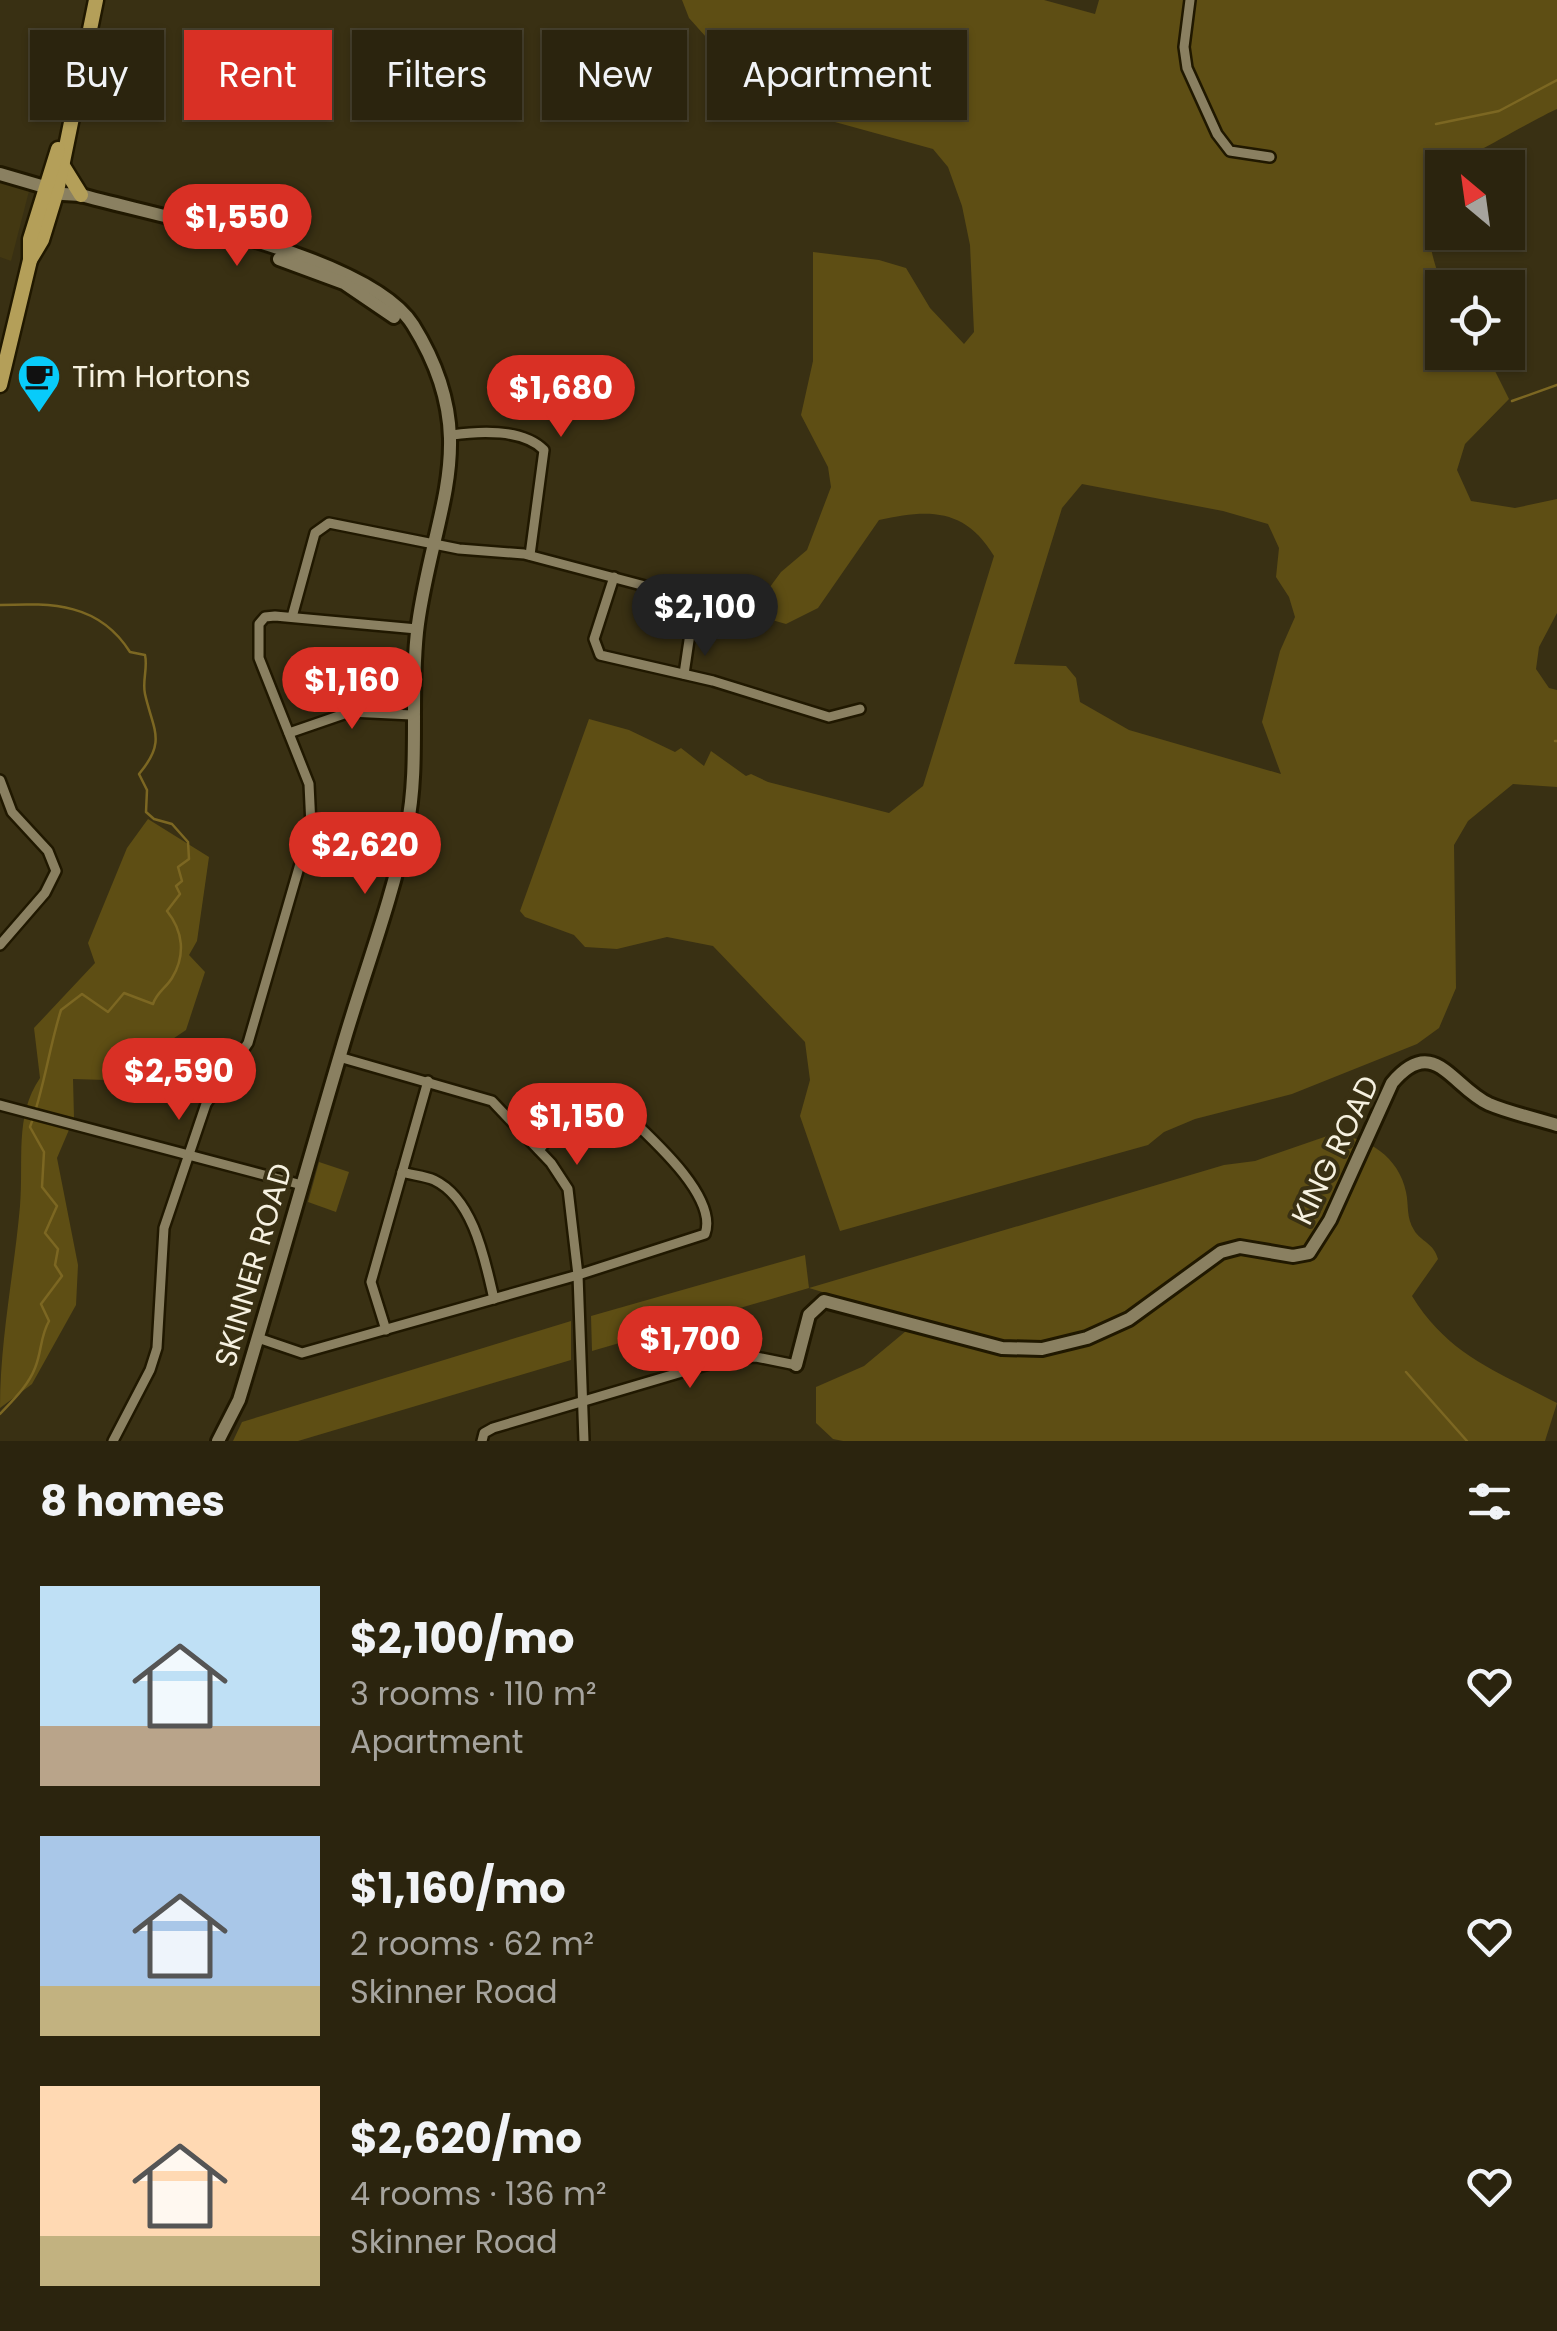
<!DOCTYPE html>
<meta charset="utf-8">
<style>
:root{--surface:#2b240e;--page:#332c17;--text:#f1f3f6;--muted:#a6a49e;--line:#47412e;--accent:#d93025}
body{margin:0;font-family:Poppins,sans-serif;background:var(--page);color:var(--text);height:100vh;display:flex;flex-direction:column;font-size:38px;white-space:nowrap}
*{box-sizing:border-box;margin:0}
p{font-size:32px;color:var(--muted)}
.icon{flex:none;width:55px;height:55px;fill:none;stroke:currentColor;stroke-width:2;stroke-linecap:round;stroke-linejoin:round}
.map{position:relative;height:1441px;overflow:hidden}
.panel{display:flex;flex-direction:column;background:var(--surface);flex:1}
.panel>*{flex:none}
.guide{position:absolute;left:30px;top:30px;width:1000px;height:90px;display:flex;gap:20px}
.needle{width:65px;rotate:331deg}
.tools{position:absolute;left:1425px;top:150px;display:grid;gap:20px}
.tools a{display:grid;place-items:center;width:100px;height:100px;border-radius:0px;background:var(--surface);box-shadow:0 2px 8px #0004,0 0 0 2px var(--line);font-size:50px}
.price{position:absolute;translate:-50% -85px;padding:0 22px;border-radius:35px;background:var(--accent);color:#fff;font-size:32px;line-height:65px;filter:drop-shadow(0 2px 5px #0008)}
.price::after{content:'';position:absolute;left:50%;top:60px;width:30px;height:22px;margin-left:-15px;background:inherit;clip-path:polygon(0 0,100% 0,50% 100%)}
.price.current{background:#222;color:#fff}
ul{padding:0;list-style:none}
li{display:flex;align-items:center;gap:30px;height:250px;padding:0 40px}
li span{display:grid;place-items:center;flex:none;width:280px;height:200px;border-radius:0px;color:#555}
li>.icon{margin-inline-start:auto}
span .icon{width:120px;height:120px;fill:#fffc;stroke-width:1}
li b{font-size:42px}
h2{display:flex;justify-content:space-between;align-items:center;height:120px;padding:0 40px;font-size:42px}
.chip{padding:0 35px;border-radius:0px;background:var(--surface);box-shadow:0 2px 8px #0004,0 0 0 2px var(--line);font-size:35px;line-height:90px}
.chip.current{background:var(--accent);color:#fff}
.map>svg:first-child{display:block}
</style>
<div class="map">
<svg width="1557" height="1441" viewBox="0 0 1557 1441">
<rect width="100%" height="100%" fill="#393013"/>
<path fill="#433812" d="M0,180L29,191L11,261L0,257Z"/>
<g fill="#5e4e14" fill-rule="evenodd">
<path d="M682,0H1044L1095,14L1099,0H1557V109C1536,118 1453,167 1442,168V175L1430,185C1425,222 1428,249 1442,284C1448,298 1442,333 1442,352L1486,353L1509,399L1465,444L1457,470L1471,501L1515,508L1557,499V613L1539,647L1536,669L1549,688L1557,690V787L1513,784L1468,821L1454,845L1456,988L1439,1028L1417,1044L1292,1094L1195,1119L1164,1132L1148,1145L840,1231L800,1116L810,1080L805,1042L713,946L667,937L617,949L585,947L574,935L525,917L520,911L589,719L629,730L675,752L681,748L704,766L711,751L746,776L751,774L768,782L889,813L923,786L994,556C965,508 929,509 879,520L818,608L786,624L765,618L761,599L781,572L807,550L831,487L828,467L801,415L813,361V252L879,260L906,268L930,308L964,344L974,332L970,245L962,206L948,167L933,149L824,119L764,95L723,56L689,18ZM1082,484L1223,511L1268,524L1279,548L1276,577L1289,597L1295,617L1280,651L1262,722L1281,774L1129,730L1080,702L1076,678L1066,666L1014,664L1062,508Z"/>
<path d="M148,819L209,857L197,941L189,955L205,972L186,1030L152,1053L140,1081L73,1079L74,1118L57,1158L78,1265L76,1305L32,1384L0,1408C0,1339 14,1274 20,1206C24,1161 14,1116 40,1078L34,1028L95,963L88,943L127,848Z"/>
<path d="M1333,1134C1368,1137 1399,1157 1406,1192C1409,1206 1406,1217 1414,1230C1421,1242 1434,1243 1438,1259L1412,1296C1449,1356 1497,1371 1557,1403L1545,1441H843L833,1439L816,1423V1387L864,1366L918,1321L809,1288L592,1351L591,1316L805,1255L809,1288L1224,1165L1255,1161Z"/>
<path d="M319,1162L349,1172L336,1212L308,1202Z"/>
<path d="M571,1321V1360L298,1441H233L242,1422Z"/>
</g>
<g fill="none" stroke-linecap="round" stroke-linejoin="round">
<g stroke="#7c6722" stroke-width="2.5">
<path d="M1436,124L1499,111L1557,80"/>
<path d="M1512,401L1557,385"/>
<path d="M0,605C53,603 99,603 130,652L145,655C148,668 142,681 145,694C153,730 167,741 139,774L147,790L146,812L154,819L172,824L188,842L189,859L178,867L182,881L176,886L180,894L167,911C183,931 186,955 172,978C166,988 157,992 153,1004L124,993L108,1012L82,994L61,1010C49,1048 44,1089 30,1127L44,1152L42,1187L57,1206L45,1233L58,1249L55,1265L62,1276L41,1304L49,1321C40,1337 42,1351 35,1368C28,1386 13,1400 0,1414"/>
<path d="M1555,741H1557"/>
<path d="M1406,1372L1467,1441"/>
</g>
<g stroke="#201800" stroke-width="14">
<g id="street">
<path d="M1190,0L1184,47L1187,68L1217,134L1230,151L1270,157"/>
<path d="M452,435C480,431 523,429 544,450L530,555"/>
<path d="M614,577L594,639L600,655L713,681L829,717L860,709"/>
<path d="M292,617L315,533L329,523L459,549L524,554L683,596L692,620L684,674"/>
<path d="M289,733L350,712L412,715"/>
<path d="M0,780L12,812L48,851L56,871L45,893L0,945"/>
<path d="M339,1057L492,1101L551,1163L568,1189L578,1275L584,1441"/>
<path d="M0,1105L302,1185"/>
<path d="M402,1172C412,1175 425,1176 434,1180C474,1199 485,1261 494,1299"/>
<path d="M386,1330L371,1282L428,1081"/>
<path d="M258,1338L302,1353L578,1275L705,1234C720,1193 637,1126 610,1099C581,1086 557,1130 539,1150"/>
<path d="M113,1441L150,1370L157,1348L164,1228L206,1104L248,1043L311,826L309,784L259,658V624L265,617L275,616L417,629"/>
<path d="M482,1441L484,1433L493,1428L726,1359L756,1357L796,1365"/>
</g>
</g>
<g stroke="#201800" stroke-width="18">
<g id="secondary">
<path d="M0,174L55,190"/>
<path d="M63,194L81,195C160,217 370,256 413,325C484,439 434,507 418,624C409,689 420,766 407,827C392,901 364,973 343,1045C308,1163 275,1282 239,1400L218,1441"/>
<path d="M279,259L344,283L394,317"/>
<path d="M796,1365L809,1315L824,1301L1002,1348L1042,1349L1087,1338L1129,1319L1221,1252L1240,1247L1293,1256L1309,1253L1330,1220L1392,1083C1434,1033 1452,1087 1489,1104C1510,1113 1535,1118 1557,1125"/>
</g>
</g>
<g stroke="#201800" stroke-width="19">
<g id="primary">
<path d="M63,166L81,195"/>
<path d="M30,260L42,240L57,191L96,0"/>
<path d="M0,385L30,260V239L58,149"/>
</g>
</g>
<use href="#street" stroke="#8a8061" stroke-width="9"/>
<use href="#secondary" stroke="#8a8061" stroke-width="12"/>
<use href="#primary" stroke="#b49f59" stroke-width="14"/>
</g>
<defs>
<g id="cafe-pin" transform="scale(2.25)"><path d="M0 17L-7.5 6A9.5 9.5 0 1 1 7.5 6Z" fill="#08cbfa" stroke="#393013"/><path d="M-5.5-4.5H6V0H3Q3 3.5 0 3.5H-2.5Q-5.5 3.5-5.5 0ZM3-3.2v2h1.7v-2ZM-6 4.5H4V6H-6Z" fill="#111"/></g>
</defs>
<g fill-rule="evenodd">
<use href="#cafe-pin" x="39" y="376"/>
</g>
<g text-anchor="middle" dominant-baseline="central" stroke-width="8" stroke-linejoin="round" paint-order="stroke">
<g font-size="30" fill="#f6f1e0" stroke="#393013" text-anchor="start">
<text x="72" y="376">Tim Hortons</text>
</g>
<g font-size="30" fill="#f6f1e0" stroke="#393013">
<text transform="translate(1335 1150) rotate(-64)">KING ROAD</text>
<text transform="translate(253 1265) rotate(-74)">SKINNER ROAD</text>
</g>
</g>
</svg>
<div class="tools">
<a><svg class="needle" viewBox="-14 -14 28 28"><path d="M0-13l5 13h-10z" fill="#e53935"/><path d="M0 13l5-13h-10z" fill="#a6a49e"/></svg></a>
<a><svg class="icon" aria-label="locate" viewBox="0 0 24 24"><circle cx="12" cy="12" r="6"/><path d="M12 2v4M12 18v4M2 12h4M18 12h4"/></svg></a>
</div>
<b class="price" style="left:237px;top:269px">$1,550</b>
<b class="price" style="left:561px;top:440px">$1,680</b>
<b class="price current" style="left:705px;top:659px">$2,100</b>
<b class="price" style="left:352px;top:732px">$1,160</b>
<b class="price" style="left:365px;top:897px">$2,620</b>
<b class="price" style="left:179px;top:1123px">$2,590</b>
<b class="price" style="left:577px;top:1168px">$1,150</b>
<b class="price" style="left:690px;top:1391px">$1,700</b>
<div class="guide">
<a class="chip">Buy</a>
<a class="chip current">Rent</a>
<a class="chip">Filters</a>
<a class="chip">New</a>
<a class="chip">Apartment</a>
</div>
</div>
<section class="panel">
<h2>8 homes<svg class="icon" aria-label="filters" viewBox="0 0 24 24"><path d="M4 7h16M4 17h16"/><circle cx="9" cy="7" r="2"/><circle cx="15" cy="17" r="2"/></svg></h2>
<ul>
<li><span style="background:linear-gradient(#bfe0f5 70%,#b9a48a 0)"><svg class="icon" aria-label="home" viewBox="0 0 24 24"><path d="M3 11l9-7 9 7M6 9v11h12V9"/></svg></span><div><b>$2,100/mo</b><p>3 rooms · 110 m²</p><p>Apartment</p></div><svg class="icon" aria-label="heart" viewBox="0 0 24 24"><path d="M12 20l-8-8c-3-5 5-10 8-4 3-6 11-1 8 4z"/></svg></li>
<li><span style="background:linear-gradient(#a9c7e8 75%,#c2b280 0)"><svg class="icon" aria-label="home" viewBox="0 0 24 24"><path d="M3 11l9-7 9 7M6 9v11h12V9"/></svg></span><div><b>$1,160/mo</b><p>2 rooms · 62 m²</p><p>Skinner Road</p></div><svg class="icon" aria-label="heart" viewBox="0 0 24 24"><path d="M12 20l-8-8c-3-5 5-10 8-4 3-6 11-1 8 4z"/></svg></li>
<li><span style="background:linear-gradient(#ffd9b3 75%,#c2b280 0)"><svg class="icon" aria-label="home" viewBox="0 0 24 24"><path d="M3 11l9-7 9 7M6 9v11h12V9"/></svg></span><div><b>$2,620/mo</b><p>4 rooms · 136 m²</p><p>Skinner Road</p></div><svg class="icon" aria-label="heart" viewBox="0 0 24 24"><path d="M12 20l-8-8c-3-5 5-10 8-4 3-6 11-1 8 4z"/></svg></li>
</ul>
</section>
